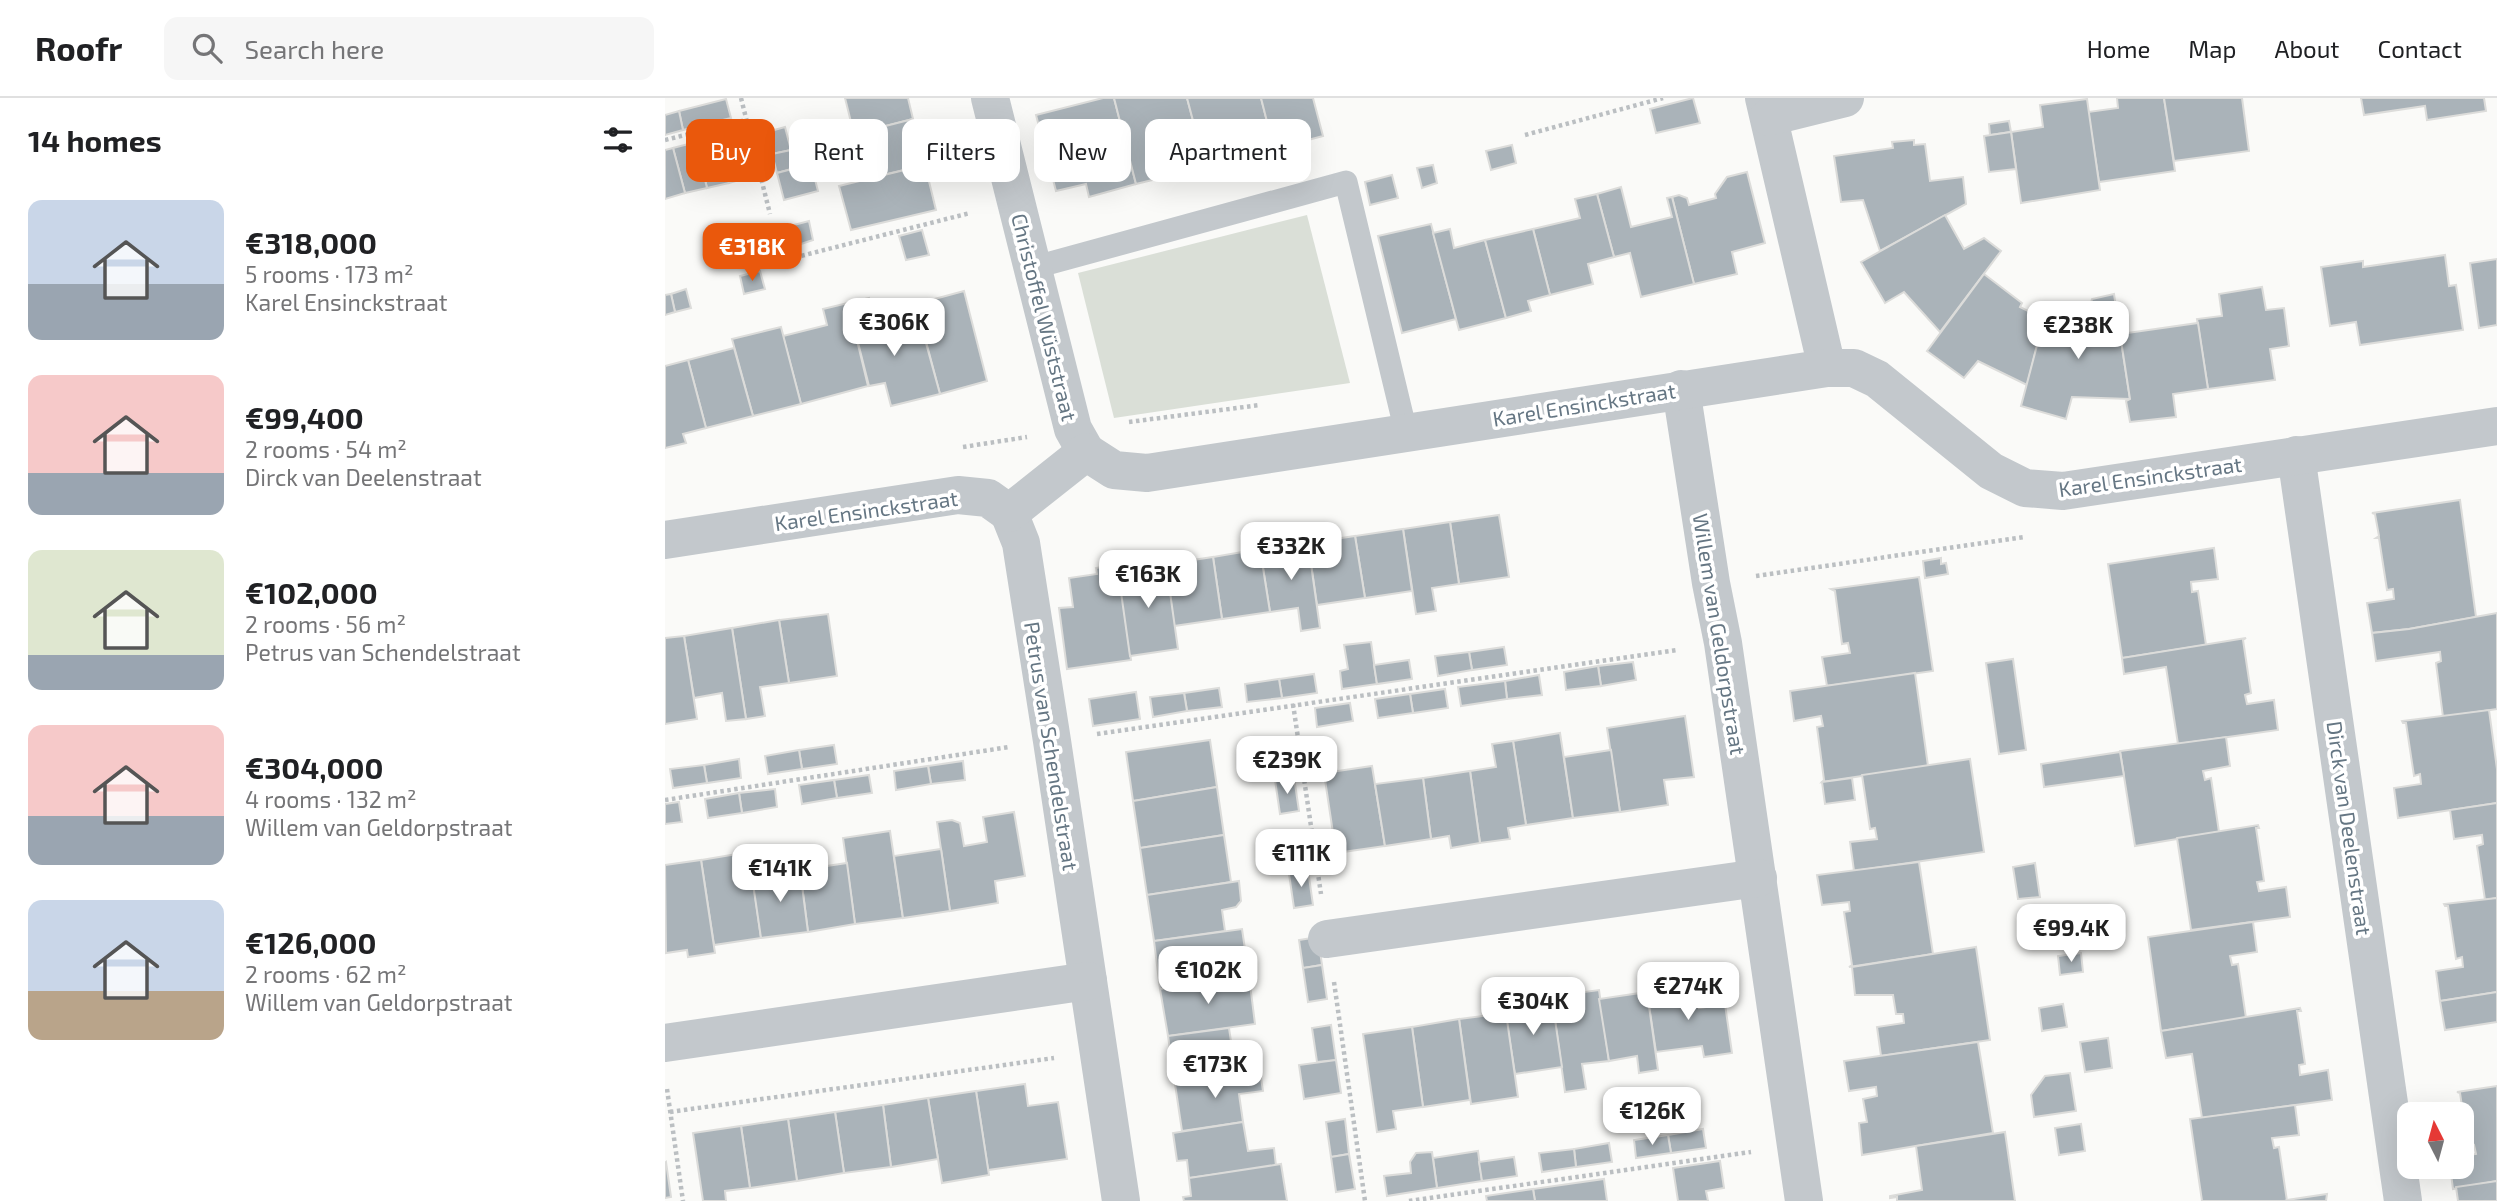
<!DOCTYPE html>
<meta charset="utf-8">
<style>
:root{--surface:#fff;--page:#f6f6f6;--text:#202124;--muted:#757577;--line:#e0e0e0;--accent:#ea580c}
body{margin:0;font-family:"Exo 2",sans-serif;background:var(--page);color:var(--text);height:100vh;display:flex;flex-direction:column;font-size:26px;white-space:nowrap}
*{box-sizing:border-box;margin:0}
p{font-size:23px;color:var(--muted)}
.icon{flex:none;width:38px;height:38px;fill:none;stroke:currentColor;stroke-width:2;stroke-linecap:round;stroke-linejoin:round}
.map{position:relative;flex:1;overflow:hidden}
.drawer{display:flex;flex-direction:column;background:var(--surface);width:665px}
.drawer>*{flex:none}
.top-card{position:absolute;left:21px;top:21px;width:665px;height:63px;display:flex;gap:14px}
.needle{width:46px;rotate:354deg}
.tools{position:absolute;left:1732px;top:1004px;display:grid;gap:14px}
.tools a{display:grid;place-items:center;width:77px;height:77px;border-radius:14px;background:var(--surface);box-shadow:0 7px 28px #0002;font-size:35px}
.price{position:absolute;translate:-50% -60px;padding:0 16px;border-radius:14px;background:#fff;color:#222;font-size:23px;line-height:46px;filter:drop-shadow(0 2px 4px #0008)}
.price::after{content:'';position:absolute;left:50%;top:42px;width:21px;height:16px;margin-left:-10px;background:inherit;clip-path:polygon(0 0,100% 0,50% 100%)}
.price.active{background:var(--accent);color:#fff}
ul{padding:0;list-style:none}
li{display:flex;align-items:center;gap:21px;height:175px;padding:0 28px}
li span{display:grid;place-items:center;flex:none;width:196px;height:140px;border-radius:14px;color:#555}
li>.icon{margin-inline-start:auto}
span .icon{width:84px;height:84px;fill:#fffc;stroke-width:1}
li b{font-size:30px}
h2{display:flex;justify-content:space-between;align-items:center;height:84px;padding:0 28px;font-size:30px}
.tag{padding:0 24px;border-radius:14px;background:var(--surface);box-shadow:0 7px 28px #0002;font-size:24px;line-height:63px}
.tag.active{background:var(--accent);color:#fff}
header{display:flex;align-items:center;gap:42px;box-sizing:border-box;height:98px;padding:0 35px;background:var(--surface);border-bottom:2px solid var(--line)}
header strong{font-size:33px}
nav{display:flex;gap:38px;margin-inline-start:auto;font-size:24px}
.search{width:490px;height:63px;background:var(--page);display:flex;align-items:center;gap:18px;box-sizing:border-box;padding:0 24px;border-radius:14px;color:var(--muted);font-size:26px}
main{display:flex;flex:1;min-height:0}
.map>svg:first-child{display:block}
</style>
<header>
<strong>Roofr</strong>
<div class="search"><svg class="icon" aria-label="search" viewBox="0 0 24 24"><circle cx="10" cy="10" r="6"/><path d="M15 15l6 6"/></svg>Search here</div>
<nav><a>Home</a><a>Map</a><a>About</a><a>Contact</a></nav>
</header>
<main>
<section class="drawer">
<h2>14 homes<svg class="icon" aria-label="filters" viewBox="0 0 24 24"><path d="M4 7h16M4 17h16"/><circle cx="9" cy="7" r="2"/><circle cx="15" cy="17" r="2"/></svg></h2>
<ul>
<li><span style="background:linear-gradient(#c9d6e8 60%,#9aa5b1 0)"><svg class="icon" aria-label="home" viewBox="0 0 24 24"><path d="M3 11l9-7 9 7M6 9v11h12V9"/></svg></span><div><b>€318,000</b><p>5 rooms · 173 m²</p><p>Karel Ensinckstraat</p></div></li>
<li><span style="background:linear-gradient(#f6c9c9 70%,#9aa5b1 0)"><svg class="icon" aria-label="home" viewBox="0 0 24 24"><path d="M3 11l9-7 9 7M6 9v11h12V9"/></svg></span><div><b>€99,400</b><p>2 rooms · 54 m²</p><p>Dirck van Deelenstraat</p></div></li>
<li><span style="background:linear-gradient(#dfe7d0 75%,#9aa5b1 0)"><svg class="icon" aria-label="home" viewBox="0 0 24 24"><path d="M3 11l9-7 9 7M6 9v11h12V9"/></svg></span><div><b>€102,000</b><p>2 rooms · 56 m²</p><p>Petrus van Schendelstraat</p></div></li>
<li><span style="background:linear-gradient(#f6c9c9 65%,#9aa5b1 0)"><svg class="icon" aria-label="home" viewBox="0 0 24 24"><path d="M3 11l9-7 9 7M6 9v11h12V9"/></svg></span><div><b>€304,000</b><p>4 rooms · 132 m²</p><p>Willem van Geldorpstraat</p></div></li>
<li><span style="background:linear-gradient(#c9d6e8 65%,#b9a48a 0)"><svg class="icon" aria-label="home" viewBox="0 0 24 24"><path d="M3 11l9-7 9 7M6 9v11h12V9"/></svg></span><div><b>€126,000</b><p>2 rooms · 62 m²</p><p>Willem van Geldorpstraat</p></div></li>
</ul>
</section>
<div class="map">
<svg width="1832" height="1103" viewBox="0 0 1832 1103">
<rect width="100%" height="100%" fill="#fafaf8"/>
<path fill="#dadfd7" d="M642,117L685,285L449,320L413,175Z"/>
<g fill="#aab3b9" stroke="#dcdcda" stroke-width="2">
<path d="M180,0H243L248,21L189,36Z"/>
<path d="M438,0H449L471,86L424,99L421,86L391,93L371,17Z"/>
<path d="M449,0H522L535,49L516,53L520,74L471,86Z"/>
<path d="M522,0H596L609,51L563,63L557,43L535,49Z"/>
<path d="M596,0H648L658,38L609,51Z"/>
<path d="M1028,0L1035,25L991,35L985,11Z"/>
<path d="M1452,0H1499L1510,73L1434,84L1423,14L1453,10Z"/>
<path d="M1499,0H1577L1584,53L1509,63Z"/>
<path d="M1696,0H1819L1821,13L1762,22L1760,8L1699,17Z"/>
<path d="M61,1L66,20L18,32L14,13Z"/>
<path d="M1422,1L1435,92L1356,105L1346,34L1378,29L1375,7Z"/>
<path d="M14,13L18,32L0,37V17Z"/>
<path d="M248,21L260,67L201,81L189,36Z"/>
<path d="M1344,23L1346,34L1325,37L1324,26Z"/>
<path d="M120,29L126,52L107,56L102,34Z"/>
<path d="M69,34L81,80L64,85L53,38Z"/>
<path d="M1346,34L1351,71L1324,74L1319,38Z"/>
<path d="M53,38L64,85L42,90L31,44Z"/>
<path d="M1249,42V47L1260,46L1265,83L1298,79L1301,106L1215,153L1198,102L1176,104L1169,58L1228,50L1227,44Z"/>
<path d="M31,44L42,90L20,95L8,50Z"/>
<path d="M847,47L851,65L826,72L821,53Z"/>
<path d="M8,50L20,95L0,101V52Z"/>
<path d="M126,52L130,70L112,75L107,56Z"/>
<path d="M146,66L153,93L119,102L112,75Z"/>
<path d="M260,67L271,112L186,132L174,88Z"/>
<path d="M768,67L772,85L757,90L752,70Z"/>
<path d="M1082,74L1100,145L1067,154L1072,176L1029,186L1007,99L1014,97L1022,100L1024,107L1051,100L1050,96L1062,79Z"/>
<path d="M727,77L733,100L705,107L700,84Z"/>
<path d="M956,89L966,129L1007,119L1002,100L1007,99L1029,186L976,199L965,155L949,159L932,96Z"/>
<path d="M932,96L949,159L923,166L928,186L885,197L868,131L915,120L910,101Z"/>
<path d="M1280,117L1299,151L1319,140L1336,153L1275,234L1239,194L1220,205L1196,164Z"/>
<path d="M144,123L148,142L130,148L125,128Z"/>
<path d="M766,126L791,221L737,235L713,138Z"/>
<path d="M785,131L789,150L820,142L841,220L794,232L768,135Z"/>
<path d="M868,131L885,197L863,203L866,213L841,220L820,142Z"/>
<path d="M257,132L264,157L241,162L234,138Z"/>
<path d="M1780,157L1784,188L1791,187L1798,232L1695,247L1691,224L1665,228L1656,169L1698,163V169Z"/>
<path d="M1832,161V227L1814,230L1805,165Z"/>
<path d="M95,173L100,191L79,196L75,178Z"/>
<path d="M1319,176L1357,205L1355,209L1379,221L1362,287L1313,263L1299,280L1262,253Z"/>
<path d="M1597,189L1601,212L1619,210L1624,248L1605,251L1610,282L1543,291L1532,221L1557,218L1554,196Z"/>
<path d="M21,191L26,210L10,214L6,196Z"/>
<path d="M299,193L322,283L275,296L251,206Z"/>
<path d="M6,196L10,214L0,217V197Z"/>
<path d="M1449,196L1465,301L1407,299L1401,321L1356,308L1380,217L1420,227L1427,201Z"/>
<path d="M204,200L214,239L256,227L275,296L226,308L220,285L204,288L183,205Z"/>
<path d="M183,205L203,288L136,306L118,238L162,227L158,211Z"/>
<path d="M1533,225L1543,291L1508,296L1511,319L1465,324L1461,303L1465,301L1455,236Z"/>
<path d="M116,229L136,306L88,318L67,241Z"/>
<path d="M69,250L88,318L41,330L23,262Z"/>
<path d="M23,262L41,330L18,336L21,345L0,350V268Z"/>
<path d="M1795,402L1811,519L1744,531L1707,535L1702,505L1729,501L1728,491L1722,492L1714,440H1711L1714,438L1710,416L1707,415Z"/>
<path d="M834,417L844,479L794,486L785,424Z"/>
<path d="M785,424L794,486L767,490L771,513L751,516L738,431Z"/>
<path d="M738,431L747,493L700,500L690,438Z"/>
<path d="M690,438L700,500L652,507L643,445Z"/>
<path d="M643,445L655,530L636,533L633,510L605,514L595,451Z"/>
<path d="M1549,450L1553,481L1526,484L1527,494L1533,493L1541,547L1457,560L1443,466Z"/>
<path d="M595,451L605,514L557,521L548,459Z"/>
<path d="M548,459L557,521L509,528L501,466Z"/>
<path d="M1276,460V466L1281,465L1283,476L1260,480L1258,463Z"/>
<path d="M453,466L466,562L402,571L394,510L408,509L404,480L432,476L431,470Z"/>
<path d="M501,466L513,551L465,558L453,473Z"/>
<path d="M1254,479L1268,573L1162,588L1157,559L1185,555L1183,545L1177,546L1170,493L1166,491Z"/>
<path d="M1832,515V611L1778,619L1771,565L1776,563L1775,554L1711,563L1707,535L1744,531Z"/>
<path d="M163,516L172,578L124,585L114,522Z"/>
<path d="M114,522L124,585L95,589L100,618L81,621L67,530Z"/>
<path d="M67,530L81,621L61,623L57,595L29,600L19,538Z"/>
<path d="M19,538L32,621L0,626V540Z"/>
<path d="M1581,540L1578,542L1586,595L1580,597L1582,606L1609,602L1613,632L1513,646L1501,569L1459,576L1457,560Z"/>
<path d="M706,544L712,586L677,591L675,573L683,571L679,547Z"/>
<path d="M839,549L842,567L807,572L804,554Z"/>
<path d="M804,554L807,572L773,578L770,558Z"/>
<path d="M1348,561L1361,652L1334,656L1321,565Z"/>
<path d="M744,562L747,581L712,586L709,567Z"/>
<path d="M968,564L971,582L936,588L933,568Z"/>
<path d="M933,568L936,588L901,592L899,574Z"/>
<path d="M1250,575L1263,668L1157,684L1159,682L1152,629L1158,628L1156,618L1129,623L1125,593Z"/>
<path d="M649,576L652,595L617,600L614,581Z"/>
<path d="M874,577L877,597L842,601L840,583Z"/>
<path d="M614,581L617,600L582,604L580,586Z"/>
<path d="M840,583L842,601L796,608L793,589Z"/>
<path d="M554,590L557,609L522,613L519,595Z"/>
<path d="M780,591L783,610L748,615L745,596Z"/>
<path d="M471,594L475,621L428,628L424,601Z"/>
<path d="M519,595L522,613L488,619L485,599Z"/>
<path d="M745,596L748,615L713,620L710,601Z"/>
<path d="M685,605L688,623L652,629L650,610Z"/>
<path d="M1824,612L1832,671V705L1733,720L1729,690L1756,686L1755,676L1749,678L1741,625H1738L1737,623Z"/>
<path d="M1020,618L1029,679L999,682L1003,707L955,714L942,630Z"/>
<path d="M895,635L908,720L861,727L848,643Z"/>
<path d="M1561,639L1565,668L1538,673L1540,682L1546,680L1554,734L1470,748L1455,653Z"/>
<path d="M545,642L552,689L468,703L461,654Z"/>
<path d="M848,643L861,727L843,730L845,741L815,745L805,673L831,669L827,646Z"/>
<path d="M624,644L629,679L610,682L605,646Z"/>
<path d="M169,647L172,666L137,671L134,652Z"/>
<path d="M134,652L137,671L103,676L100,658Z"/>
<path d="M946,652L955,714L908,720L899,659Z"/>
<path d="M1455,654L1459,678L1379,689L1376,666Z"/>
<path d="M74,661L76,680L42,685L39,667Z"/>
<path d="M1305,661L1319,754L1189,773L1185,744L1212,741L1210,730L1205,731L1197,677Z"/>
<path d="M298,663L300,682L266,686L263,668Z"/>
<path d="M39,667L42,685L8,690L5,671Z"/>
<path d="M263,668L266,686L231,692L229,673Z"/>
<path d="M707,668L720,748L671,755L659,675Z"/>
<path d="M805,673L815,745L786,750L784,738L766,741L758,680Z"/>
<path d="M204,677L207,695L172,700L169,682Z"/>
<path d="M629,679L634,713L615,716L610,682Z"/>
<path d="M758,680L766,741L720,748L710,686Z"/>
<path d="M1187,680L1190,702L1160,706L1157,684Z"/>
<path d="M169,682L172,700L137,706L134,687Z"/>
<path d="M552,689L559,737L475,750L468,703Z"/>
<path d="M110,691L112,709L77,715L74,695Z"/>
<path d="M74,695L77,715L43,720L40,701Z"/>
<path d="M14,704L17,724L0,726V706Z"/>
<path d="M1832,705V800L1820,802L1812,748L1818,746L1817,737L1789,741L1785,712Z"/>
<path d="M349,714L360,778L330,783L333,805L285,813L272,724L287,722L295,725L299,748L322,744L318,719Z"/>
<path d="M1593,727L1594,730H1591L1599,783L1592,784L1594,793L1621,789L1625,819L1526,832L1512,740Z"/>
<path d="M225,733L238,820L190,826L178,740Z"/>
<path d="M559,737L566,784L482,797L475,750Z"/>
<path d="M638,738L643,772L624,776L619,740Z"/>
<path d="M276,751L285,813L238,820L229,758Z"/>
<path d="M84,754L96,840L49,847L36,762Z"/>
<path d="M36,762L50,855L23,859L22,852L1,855L0,767Z"/>
<path d="M1254,764L1268,856L1184,869L1187,867L1179,814L1185,813L1184,804L1157,807L1152,777Z"/>
<path d="M182,765L190,826L143,834L135,772Z"/>
<path d="M1370,765L1375,799L1353,801L1348,769Z"/>
<path d="M135,772L143,834L96,840L87,779Z"/>
<path d="M643,772L648,807L629,810L624,776Z"/>
<path d="M574,783L576,803L571,809L557,812L560,833L489,843L482,797Z"/>
<path d="M1832,800V894L1775,903L1771,873L1798,869L1797,859L1791,861L1783,808H1780L1779,806Z"/>
<path d="M1418,815L1423,845L1391,850L1387,820Z"/>
<path d="M1588,824L1592,854L1565,858L1567,867L1573,866L1581,920L1496,933L1483,839Z"/>
<path d="M577,831L584,878L495,891L489,843Z"/>
<path d="M653,839L657,867L638,870L634,842Z"/>
<path d="M1311,849L1325,942L1216,958L1212,929L1239,925L1238,916H1231L1228,897H1190L1187,869Z"/>
<path d="M1416,855L1418,874L1395,877L1393,858Z"/>
<path d="M657,867L662,901L643,904L638,870Z"/>
<path d="M584,878L590,926L503,938L495,891Z"/>
<path d="M1030,887L1034,910L1060,906L1067,955L1039,959L1037,948L991,954L982,894Z"/>
<path d="M934,892L944,963L917,966L921,991L900,994L888,908L906,905L904,896Z"/>
<path d="M982,894L993,972L974,975L972,958L944,963L934,901Z"/>
<path d="M1832,894V924L1780,932L1775,903Z"/>
<path d="M868,902L870,911L888,908L897,969L850,976L839,906Z"/>
<path d="M1398,906L1402,929L1377,933L1374,910Z"/>
<path d="M1635,910L1636,913H1632L1640,966L1634,967L1635,977L1663,972L1667,1002L1537,1020L1527,956L1501,960L1496,933Z"/>
<path d="M841,915L853,999L806,1006L794,921Z"/>
<path d="M794,921L805,1002L758,1009L747,929Z"/>
<path d="M666,927L671,962L652,964L647,930Z"/>
<path d="M747,929L758,1009L728,1013L731,1031L712,1034L698,936Z"/>
<path d="M564,930L568,957L592,954L595,973L510,986L503,938Z"/>
<path d="M1443,940L1447,970L1420,974L1415,944Z"/>
<path d="M1313,944L1328,1035L1197,1057L1194,1025L1202,1024L1198,1001L1212,998L1211,989L1184,993L1179,963Z"/>
<path d="M671,962L676,995L639,1001L634,967Z"/>
<path d="M595,973L598,993L574,996L578,1024L517,1033L510,986Z"/>
<path d="M1405,975L1411,1013L1369,1019L1366,997L1380,978Z"/>
<path d="M360,986L363,1008L393,1004L402,1061L323,1072L311,993Z"/>
<path d="M1832,988V1083L1788,1091L1785,1069H1797V1058L1811,1056L1809,1047L1803,1048L1795,995L1792,994Z"/>
<path d="M311,993L324,1077L277,1085L263,1000Z"/>
<path d="M263,1000L273,1061L226,1069L218,1007Z"/>
<path d="M218,1007L226,1069L179,1075L170,1014Z"/>
<path d="M1630,1007L1634,1037L1607,1040L1609,1050L1614,1049L1622,1103H1537L1525,1021Z"/>
<path d="M170,1014L179,1075L132,1083L123,1021Z"/>
<path d="M123,1021L132,1083L85,1090L76,1028Z"/>
<path d="M680,1021L684,1056L666,1059L661,1024Z"/>
<path d="M578,1024L583,1053L609,1050L611,1068L524,1080L522,1062L512,1063L508,1035Z"/>
<path d="M1416,1026L1420,1053L1394,1057L1390,1030Z"/>
<path d="M76,1028L85,1090L60,1093L61,1103H38L28,1035Z"/>
<path d="M1038,1031L1041,1050L1006,1055L1003,1037Z"/>
<path d="M1340,1034L1350,1103H1232V1099L1225,1100V1098L1257,1092L1251,1048Z"/>
<path d="M1003,1037L1006,1055L971,1060L969,1042Z"/>
<path d="M944,1045L947,1064L911,1069L909,1051Z"/>
<path d="M909,1051L911,1069L877,1074L874,1055Z"/>
<path d="M813,1053L817,1083L772,1090L768,1060Z"/>
<path d="M767,1054L772,1090L722,1098L719,1078L746,1075L745,1064L751,1055Z"/>
<path d="M684,1056L690,1091L671,1094L666,1059Z"/>
<path d="M849,1059L852,1078L817,1083L814,1064Z"/>
<path d="M1055,1063L1059,1090L1041,1093L1043,1103H1013L1008,1070Z"/>
<path d="M1,1064L6,1099L0,1100V1065Z"/>
<path d="M616,1066L622,1103H519L518,1099L526,1098L524,1080Z"/>
<path d="M939,1081L942,1103H870L868,1091Z"/>
<path d="M1832,1083V1103H1793L1791,1089Z"/>
<path d="M868,1091L870,1103H822L821,1098Z"/>
<path d="M1662,1096L1661,1103H1620L1622,1102Z"/>
</g>
<g fill="none" stroke-linecap="round" stroke-linejoin="round">
<g stroke="#bbbfc2" stroke-width="4.5" stroke-dasharray="3.5 3.5" stroke-linecap="butt">
<path d="M76,0L105,116"/>
<path d="M860,37L998,0"/>
<path d="M0,42L81,22"/>
<path d="M116,163L305,115"/>
<path d="M464,324L595,307"/>
<path d="M298,349L362,339"/>
<path d="M1091,478L1359,439"/>
<path d="M628,606L656,796"/>
<path d="M432,636L1012,552"/>
<path d="M0,702L344,649"/>
<path d="M669,884L700,1103"/>
<path d="M2,991L18,1103"/>
<path d="M5,1014L389,960"/>
<path d="M744,1103L1086,1054"/>
</g>
<path stroke="#c3c8cc" stroke-width="23" d="M367,170L681,84L741,334"/>
<g stroke="#c3c8cc" stroke-width="38">
<path d="M325,0L408,331L421,354"/>
<path d="M1099,0L1162,270"/>
<path d="M1104,19L1180,0"/>
<path d="M1016,291L1046,485L1058,545L1139,1103"/>
<path d="M1631,357L1738,1103"/>
<path d="M344,415L356,445L387,643L456,1103"/>
<path d="M0,442L293,397L323,400L344,415L421,354L449,372L482,375L1162,270H1189L1212,281L1326,373L1360,390L1398,393L1832,328"/>
<path d="M662,841L1093,780"/>
<path d="M0,945L423,883"/>
</g>
</g>
<g text-anchor="middle" dominant-baseline="central" stroke-width="7" stroke-linejoin="round" paint-order="stroke">
<g font-size="21" fill="#657683" stroke="#fff">
<text transform="translate(380 219) rotate(76)">Christoffel Wüststraat</text>
<text transform="translate(919 306) rotate(-9)">Karel Ensinckstraat</text>
<text transform="translate(1485 378) rotate(-8)">Karel Ensinckstraat</text>
<text transform="translate(201 412) rotate(-8)">Karel Ensinckstraat</text>
<text transform="translate(1055 536) rotate(81)">Willem van Geldorpstraat</text>
<text transform="translate(387 648) rotate(81)">Petrus van Schendelstraat</text>
<text transform="translate(1685 730) rotate(82)">Dirck van Deelenstraat</text>
</g>
</g>
</svg>
<div class="tools">
<a><svg class="needle" viewBox="-14 -14 28 28"><path d="M0-13l5 13h-10z" fill="#e53935"/><path d="M0 13l5-13h-10z" fill="#757577"/></svg></a>
</div>
<b class="price active" style="left:87px;top:185px">€318K</b>
<b class="price" style="left:229px;top:260px">€306K</b>
<b class="price" style="left:1413px;top:263px">€238K</b>
<b class="price" style="left:626px;top:484px">€332K</b>
<b class="price" style="left:483px;top:512px">€163K</b>
<b class="price" style="left:622px;top:698px">€239K</b>
<b class="price" style="left:636px;top:791px">€111K</b>
<b class="price" style="left:115px;top:806px">€141K</b>
<b class="price" style="left:1406px;top:866px">€99.4K</b>
<b class="price" style="left:543px;top:908px">€102K</b>
<b class="price" style="left:1023px;top:924px">€274K</b>
<b class="price" style="left:868px;top:939px">€304K</b>
<b class="price" style="left:550px;top:1002px">€173K</b>
<b class="price" style="left:987px;top:1049px">€126K</b>
<div class="top-card">
<a class="tag active">Buy</a>
<a class="tag">Rent</a>
<a class="tag">Filters</a>
<a class="tag">New</a>
<a class="tag">Apartment</a>
</div>
</div>
</main>
